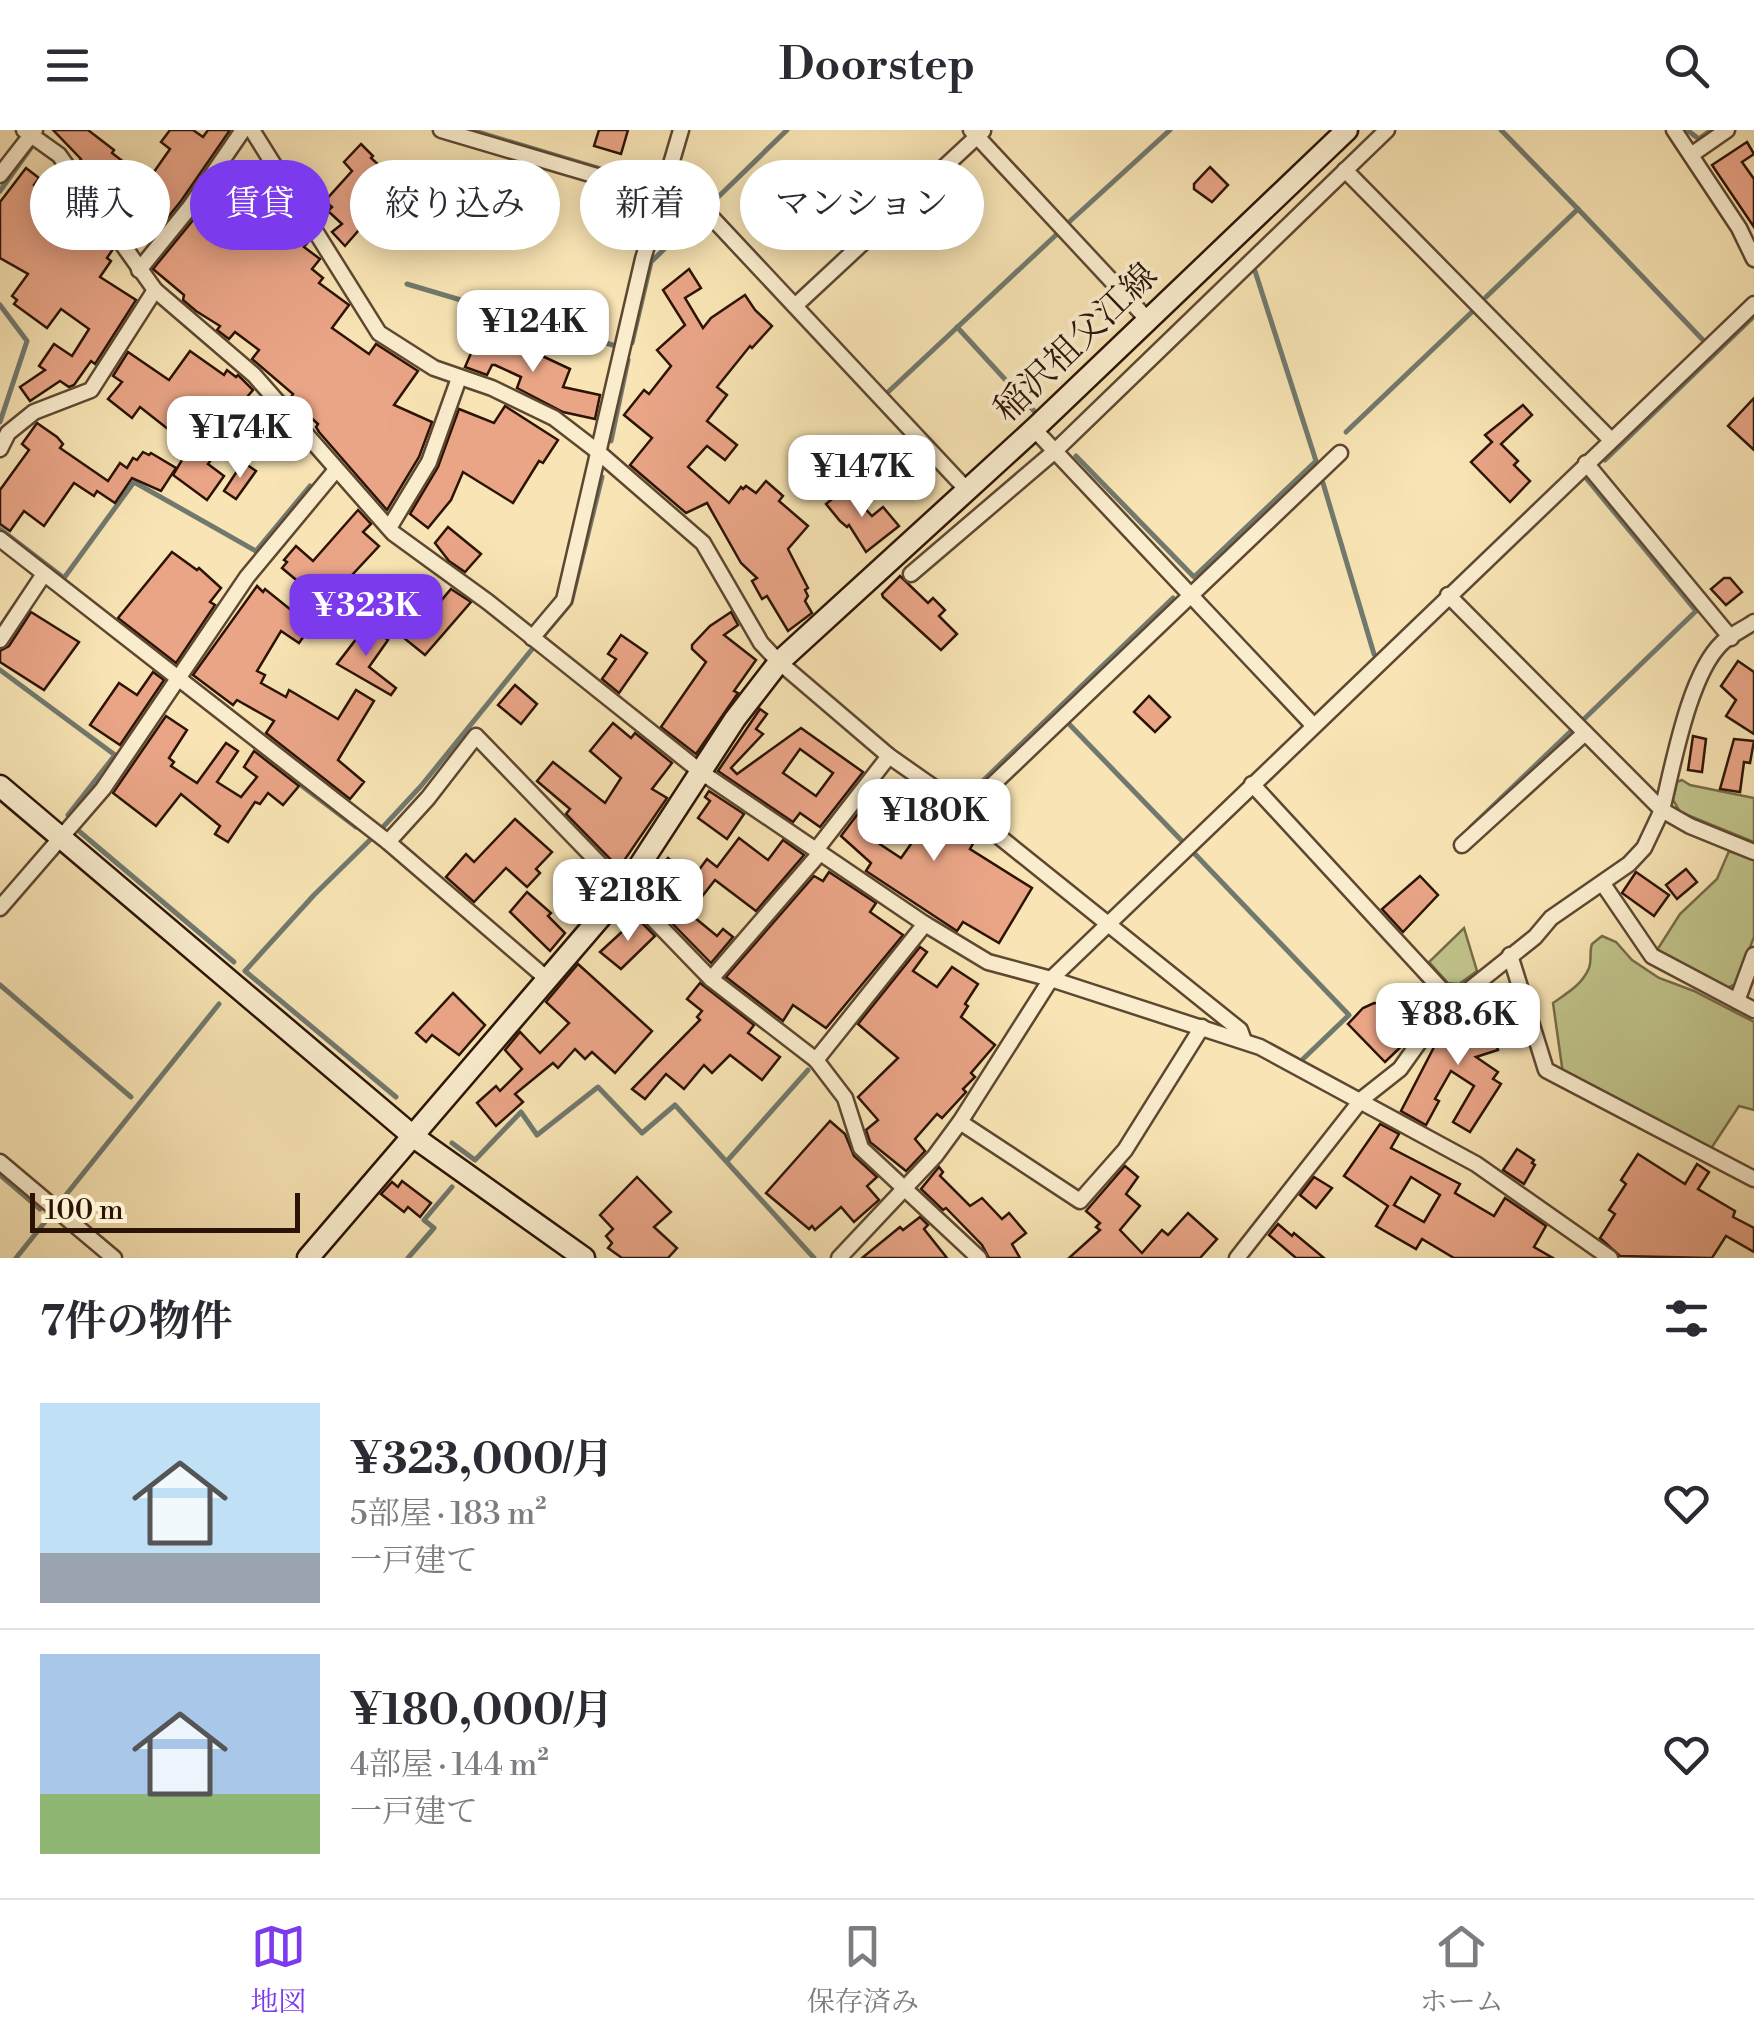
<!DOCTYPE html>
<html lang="ja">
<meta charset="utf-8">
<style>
:root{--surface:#fff;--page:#f7f7f7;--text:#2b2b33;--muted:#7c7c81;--line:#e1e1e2;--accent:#7c3aed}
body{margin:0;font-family:"Libre Bodoni","Noto Serif JP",serif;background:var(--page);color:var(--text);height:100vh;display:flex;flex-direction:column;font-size:38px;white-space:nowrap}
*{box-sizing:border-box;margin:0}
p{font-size:32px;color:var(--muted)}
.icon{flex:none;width:55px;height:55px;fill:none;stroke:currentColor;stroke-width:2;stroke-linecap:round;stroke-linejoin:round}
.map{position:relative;height:1128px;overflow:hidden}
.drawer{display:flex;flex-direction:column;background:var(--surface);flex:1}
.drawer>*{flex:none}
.banner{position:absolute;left:30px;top:30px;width:1000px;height:90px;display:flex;gap:20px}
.scale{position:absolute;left:30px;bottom:25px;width:270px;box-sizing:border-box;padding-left:10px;border:5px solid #2b1305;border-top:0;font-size:28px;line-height:35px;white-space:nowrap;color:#2b1305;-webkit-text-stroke:8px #faedce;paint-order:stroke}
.price{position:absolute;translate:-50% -85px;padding:0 22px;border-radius:20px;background:#fff;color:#222;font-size:32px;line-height:65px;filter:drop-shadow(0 2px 5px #0008)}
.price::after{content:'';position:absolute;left:50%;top:60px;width:30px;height:22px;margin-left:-15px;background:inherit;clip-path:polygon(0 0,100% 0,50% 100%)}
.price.active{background:var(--accent);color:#fff}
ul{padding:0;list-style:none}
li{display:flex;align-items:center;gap:30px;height:250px;padding:0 40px}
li+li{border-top:2px solid var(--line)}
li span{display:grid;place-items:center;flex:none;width:280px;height:200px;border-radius:0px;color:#555}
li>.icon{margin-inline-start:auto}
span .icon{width:120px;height:120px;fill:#fffc;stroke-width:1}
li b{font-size:42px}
h2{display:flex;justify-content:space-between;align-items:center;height:120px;padding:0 40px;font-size:42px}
.pill{padding:0 35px;border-radius:45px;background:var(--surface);box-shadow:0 5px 25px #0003;font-size:35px;line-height:90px}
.pill.active{background:var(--accent);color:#fff}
header{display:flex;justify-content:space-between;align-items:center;height:130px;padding:0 40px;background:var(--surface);font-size:45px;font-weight:600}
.menu{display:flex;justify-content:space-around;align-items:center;height:140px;border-top:2px solid var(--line);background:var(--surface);font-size:28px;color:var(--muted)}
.menu a{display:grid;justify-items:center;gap:5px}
.menu .active{color:var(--accent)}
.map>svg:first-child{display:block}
</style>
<header><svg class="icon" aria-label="menu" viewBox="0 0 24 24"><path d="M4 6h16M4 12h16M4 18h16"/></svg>Doorstep<svg class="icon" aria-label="search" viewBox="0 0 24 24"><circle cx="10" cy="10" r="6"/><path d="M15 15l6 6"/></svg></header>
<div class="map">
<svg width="1754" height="1128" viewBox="0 0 1754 1128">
<rect width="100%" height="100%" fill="#f8e4b4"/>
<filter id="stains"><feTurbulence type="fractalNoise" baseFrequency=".002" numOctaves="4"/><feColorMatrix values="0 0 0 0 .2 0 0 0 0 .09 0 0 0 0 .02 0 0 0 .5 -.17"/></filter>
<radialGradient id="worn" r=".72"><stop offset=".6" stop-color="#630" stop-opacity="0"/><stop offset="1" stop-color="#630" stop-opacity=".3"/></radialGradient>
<g fill="#c0c38a" stroke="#766b48" stroke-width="2.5">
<path d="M1682,650L1690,655L1754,668V712L1680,682L1673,670L1677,652Z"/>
<path d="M1729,721L1754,730V807L1736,854L1727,858L1657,820L1680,784L1717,749Z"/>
<path d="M1464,798L1477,841L1459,854L1448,853L1429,832Z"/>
<path d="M1602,806L1616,812L1632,830L1659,848L1694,861L1754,892V980L1739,976L1710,1020L1563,944L1553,873C1567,863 1582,855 1589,838C1592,830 1589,822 1592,814Z"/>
</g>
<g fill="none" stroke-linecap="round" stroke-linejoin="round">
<g stroke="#71796e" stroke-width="5">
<path d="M471,0L657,56"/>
<path d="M1501,0L1578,79"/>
<path d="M1687,0L1699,9L1711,0"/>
<path d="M0,61L33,15"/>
<path d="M675,61L713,72"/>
<path d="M712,73L787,0"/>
<path d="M1068,93L1170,0"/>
<path d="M407,154L616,216"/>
<path d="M1486,167L1578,79L1702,209"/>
<path d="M0,175L27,211L0,292"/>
<path d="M957,197L1035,282"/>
<path d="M632,213L651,132L697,87"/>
<path d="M887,263L1056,105"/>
<path d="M1346,302L1474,180"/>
<path d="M611,311L628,230"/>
<path d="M1076,326L1194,447L1316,331L1255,141"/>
<path d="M1605,330L1754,186"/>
<path d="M1323,353L1374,524"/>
<path d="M0,399L64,448L134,352L256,421L310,356"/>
<path d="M545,504L571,473L602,347"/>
<path d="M0,540L115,625L68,685"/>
<path d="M1583,590L1696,481L1586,348"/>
<path d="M1070,595L1181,710"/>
<path d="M302,656L356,697"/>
<path d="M966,667L1173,468"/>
<path d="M383,697L421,656L533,518"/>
<path d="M1470,698L1570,602"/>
<path d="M80,702L234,832"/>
<path d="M371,709L314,765L245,841L396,967"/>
<path d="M1193,722L1349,885L1303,929"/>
<path d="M0,855L131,967"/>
<path d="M452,1013L475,1030L521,982L537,1005L598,957L642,1003L675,975L814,1128"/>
<path d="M727,1031L808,940"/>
<path d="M0,1045L40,1079"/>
<path d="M61,1071L219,874"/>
<path d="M16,1128L49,1087"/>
<path d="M408,1128L434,1098L424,1090L452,1057"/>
</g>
</g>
<g fill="#eaa587" stroke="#2b1305" stroke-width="2.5" fill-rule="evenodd">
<path d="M53,0H88L114,20L112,23L134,40L138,37L149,49L170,19L161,12L170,0H193L203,7L208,0H230L181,71L148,112L128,96L125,100L111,79L121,67L96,48L93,51L87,47L78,33L81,29Z"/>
<path d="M599,0H628L621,24L594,16Z"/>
<path d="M1747,12L1754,24L1742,32L1754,49V97L1712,35Z"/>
<path d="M361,14L373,26L371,28L404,58L383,81L379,77L345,116L332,102L342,94L328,81L332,77L325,71L352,41L344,32Z"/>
<path d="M1210,37L1228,55L1212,72L1194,59V54Z"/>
<path d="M26,38L39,48L34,55L82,88L85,86L94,100L97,97L113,119L107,128L111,131L100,147L136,170L95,234L91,231L74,255L69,257L60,251L30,271L20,257L45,240L39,236L54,214L72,226L89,199L61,179L47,198L14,174L17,170L12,166L28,144L0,128V72Z"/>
<path d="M244,74L270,91L280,78L297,92L309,111L304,117L320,129L312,139L323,148L319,153L349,175L332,198L369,224L376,214L418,241L394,275L432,292L419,327L387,380L319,302L316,297L318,294L290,269L293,264L252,229L259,220L235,202L229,209L217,200L220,196L196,181L183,170L184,165L153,139L194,89L203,96L208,92L225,102Z"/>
<path d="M689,139L701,158L685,168L703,198L711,188L745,165L755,180L772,196L752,218L750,216L717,257L727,265L707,291L737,315L725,330L707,316L688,337L729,373L741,357L743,359L746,356L756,363L766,351L783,366L779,371L808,396L788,419L808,458L805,460L808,466L805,471L812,483L788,501L767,466L762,469L752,451L757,448L741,433L707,373L686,383L630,335L652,308L624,285L644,260L649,264L671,236L657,220L685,195L663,160Z"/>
<path d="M479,205L496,213L500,206L570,239L563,257L600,265L595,289L563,282L517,258L521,247L495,235H492L487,245L465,237Z"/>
<path d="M190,221L224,245L227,240L236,247L238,245L253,260L247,267L269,286L253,305L219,276L187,314L140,277L132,288L108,269L122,252L113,246L128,222L169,250Z"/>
<path d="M1754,268V320L1728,296Z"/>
<path d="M1523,275L1532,285L1501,314L1518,331L1514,335L1530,351L1510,372L1471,332L1492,312L1485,305Z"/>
<path d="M505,276L558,310L543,333L539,331L513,373L463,342L451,370L428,398L410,384L438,337L459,279L494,293Z"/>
<path d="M37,293L57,307L63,314L60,318L108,351L120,333L127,338L133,328L137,330L143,322L149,325L151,323L176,338L161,361L132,348L115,373L97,361L94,366L74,353L44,396L24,381L10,401L0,394V360L29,320L22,314Z"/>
<path d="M191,315L211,330L208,334L224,346L207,370L173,345Z"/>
<path d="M243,332L256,341L236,369L224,361Z"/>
<path d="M846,358L872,386L883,377L899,396L866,422L849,395L847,397L840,391L826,374Z"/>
<path d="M358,380L371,394L363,402L379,416L353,444L359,448L338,485L282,438L287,432L284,430L296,416L313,431Z"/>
<path d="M448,397L481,424L465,442L449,431L435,413Z"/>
<path d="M172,422L197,440L199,438L221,458L210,472L215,475L176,533L118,488Z"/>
<path d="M900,446L928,473L933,468L945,480L939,486L957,504L941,520L883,467L882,464Z"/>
<path d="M1724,448H1730L1742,462L1726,475L1711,459Z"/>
<path d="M257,456L263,462L265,459L311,496L299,513L281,501L257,541L265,545L261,553L286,567L289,560L338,589L356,560L374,571L338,630L364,652L350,669L266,603L274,591L237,570L233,575L193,545Z"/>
<path d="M451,459L471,472L425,525L399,504L428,477L431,479L439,473Z"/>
<path d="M31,482L79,512L44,560L0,532V521L9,516Z"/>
<path d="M731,482L738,495L724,505L756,530L734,561L738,563L696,624L661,597L706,532L692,519V515L710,496Z"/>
<path d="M367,495L388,510L369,537L396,558L391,565L337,534Z"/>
<path d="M621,505L647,523L619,563L602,549L616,529L608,524Z"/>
<path d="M1738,531L1754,542V604L1726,586L1736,570L1721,556Z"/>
<path d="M153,542L164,550L120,615L90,595L119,553L137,565Z"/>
<path d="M515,555L537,574L521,594L498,575Z"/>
<path d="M1149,566L1170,587L1155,602L1134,582Z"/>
<path d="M760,579L767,584L756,599L763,604L731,638L737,644L801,598L863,642L820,697L800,683L793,692L718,641ZM800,619L833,643L816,666L783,643Z"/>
<path d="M166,586L187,600L169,628L174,632L171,636L197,653L226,613L238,621L217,652L241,667L257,647L244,637L254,621L299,656L283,675L268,663L260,674L255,672L228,712L215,704L220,696L181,664L156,696L113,663Z"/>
<path d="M613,593L631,608L635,603L672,633L652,659L667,668L621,735H616L566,684L570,679L537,651L553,632L605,673L621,648L590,621Z"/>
<path d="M1693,606L1706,609L1702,642L1688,640Z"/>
<path d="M1734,609L1754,611L1750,633L1744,632L1740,662L1720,659Z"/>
<path d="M894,653L945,685L948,689L946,693L975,710L970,719L1032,758L999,813L963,792L957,801L866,741L871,733L841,706L875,661L883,668ZM892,676L923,697L901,728L869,707Z"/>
<path d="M709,661L744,684L727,709L698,688L710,671L705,667Z"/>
<path d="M515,689L552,722L536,739L540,743L527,757L506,738L474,772L446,747L466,724L474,732Z"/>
<path d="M739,708L768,730L783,710L804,725L756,781L715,750L689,783L717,806L723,799L733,807L711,833L665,786L707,729L717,737Z"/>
<path d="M668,728L674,733L650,771L640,760Z"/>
<path d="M1686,739L1697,752L1677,769L1666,755Z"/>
<path d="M829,742L876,773L870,782L903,805L826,898L793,875L783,891L726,847L814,746L823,751Z"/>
<path d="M1636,742L1669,765L1654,786L1622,763Z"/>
<path d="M1420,746L1438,765L1403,802L1382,779Z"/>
<path d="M527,762L551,783L548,786L565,803L550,821L510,782Z"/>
<path d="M637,788L655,806L621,839L600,822Z"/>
<path d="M920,817L927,822L913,841L937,857L952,837L978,854L965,874L968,876L961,887L995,915L971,943L975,947L963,959L966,962L942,988L937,984L915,1009L925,1021L906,1041L870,1012L866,1000L878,990L858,967L898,928L858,894Z"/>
<path d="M578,834L652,901L615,943L592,922L585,929L575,919L558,938L553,933L515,964L523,972L496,996L477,973L496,956L500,961L522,939L505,920L520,902L540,923L569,893L546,872Z"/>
<path d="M700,853L754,895L748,903L780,927L762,950L730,925L712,943L704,935L684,959L666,944L645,969L632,959L700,890L697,887L702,881L687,869Z"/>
<path d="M1416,857L1421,863L1425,859L1435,870L1416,888L1407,911L1385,932L1348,894L1363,878L1374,873L1396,875Z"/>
<path d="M453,863L485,895L459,925L432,905L426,912L416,903Z"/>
<path d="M1483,872L1498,920L1476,927L1498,942L1493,949L1501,954L1470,1002L1453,992L1474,956L1451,941L1435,969L1439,971L1426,995L1401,981L1448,890L1462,879Z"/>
<path d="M830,991L845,1004L854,1026L877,1047L867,1056L879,1070L854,1092L841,1077L815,1100L812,1096L809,1099L766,1063Z"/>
<path d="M1380,994L1399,1004L1391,1018L1460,1054L1455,1063L1494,1086L1505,1068L1546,1096L1534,1117L1553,1128H1454L1422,1109L1416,1119L1376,1096L1388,1076L1344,1046ZM1411,1047L1440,1065L1424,1092L1394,1075Z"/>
<path d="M1517,1019L1534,1030L1532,1033L1535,1035L1524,1054L1503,1040Z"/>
<path d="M1638,1024L1685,1054L1697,1034L1709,1042L1698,1059L1735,1081L1733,1087L1754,1098V1122L1726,1106L1712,1128L1620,1126L1600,1108L1615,1084L1609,1080L1626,1054L1621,1050Z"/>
<path d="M1125,1036L1138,1047L1126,1064L1140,1076L1120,1100L1142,1123L1162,1100L1168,1105L1188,1083L1217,1109L1200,1128H1069L1100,1100L1096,1097L1100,1093L1086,1081Z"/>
<path d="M939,1037L943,1042L940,1046L970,1076L982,1068L1002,1089L1009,1083L1026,1103L1012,1114L1020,1128H989L982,1115L946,1078L943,1080L921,1059Z"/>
<path d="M637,1047L671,1082L654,1097L677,1118L668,1128H622L608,1118L612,1113L606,1106L613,1099L600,1085Z"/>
<path d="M1314,1047L1332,1058L1316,1078L1300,1065Z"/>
<path d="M402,1051L431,1073L420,1087L408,1077L404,1082L381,1064L392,1052L398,1057Z"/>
<path d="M920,1087L928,1095L924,1099L947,1128H862L900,1097L903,1100Z"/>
<path d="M1278,1094L1292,1106L1294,1103L1324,1128H1296L1269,1105Z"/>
</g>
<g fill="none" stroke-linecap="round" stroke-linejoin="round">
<g stroke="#5e4731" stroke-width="19">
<g id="street">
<path d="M24,0L59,25L155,160L254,245L393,403L488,472L701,642L925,794L988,832L1051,849L1260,917L1476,1034L1610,1128"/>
<path d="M252,0L379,203L434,238L492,258L554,288L597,321L703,413L761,513L779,532L889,626L966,680L1240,900L1244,911"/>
<path d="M441,0L702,77L967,360"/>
<path d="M971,0L1148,190"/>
<path d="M1674,0L1739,98L1754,129"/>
<path d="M1691,25L1727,0"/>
<path d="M1345,40L1611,310"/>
<path d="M0,45L35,0"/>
<path d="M139,140L190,77L243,0"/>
<path d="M795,176L983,1"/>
<path d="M1034,299L1313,595"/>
<path d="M0,319L8,303L34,282L91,260L155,160"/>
<path d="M1586,333L1731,508"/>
<path d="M389,398L429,332L459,248"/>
<path d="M0,409L388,712L546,848"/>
<path d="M911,444L1055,321L1387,0"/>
<path d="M1448,465L1662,680C1673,636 1689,544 1722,513C1730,505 1744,499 1754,492"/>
<path d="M532,508L564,470L643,129L681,0"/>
<path d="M0,510L44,444"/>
<path d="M1252,654L1453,872"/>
<path d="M966,680L1340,323"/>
<path d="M388,712L428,668L476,606L711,849L816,930"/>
<path d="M1462,715L1585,603"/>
<path d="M816,720L889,626"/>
<path d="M1603,754L1652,826L1754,880"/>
<path d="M0,778L103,659L247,447L335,341"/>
<path d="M925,794L816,930L845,968L861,1018L979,1128"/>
<path d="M1510,825L1546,940L1754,1049"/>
<path d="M711,849L820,723"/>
<path d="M1737,871L1754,825"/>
<path d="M960,992L1080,1071L1125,1020L1202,897"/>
<path d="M0,1032L114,1128"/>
<path d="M839,1128L935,1026L960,992L1051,849L1754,174"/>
<path d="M1237,1128L1362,969L1400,939L1440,883L1535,807L1551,788L1629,734L1644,718L1662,680L1690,696L1754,722"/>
</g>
</g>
<g stroke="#2b1305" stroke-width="25">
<g id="secondary">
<path d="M0,656L414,1007L584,1128"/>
<path d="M308,1128L623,761L735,589L779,532L1034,299L1347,0"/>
</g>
</g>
<use href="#street" stroke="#faedce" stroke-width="14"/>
<use href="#secondary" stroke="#faedce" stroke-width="20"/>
</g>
<g text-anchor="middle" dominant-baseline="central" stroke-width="8" stroke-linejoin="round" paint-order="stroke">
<g font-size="35" fill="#2b1305" stroke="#faedce">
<text transform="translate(1076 213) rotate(-44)">稲沢祖父江線</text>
</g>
</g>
<rect width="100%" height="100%" filter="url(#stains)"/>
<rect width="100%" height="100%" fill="url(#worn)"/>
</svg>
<div class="scale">100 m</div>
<b class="price" style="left:533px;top:245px">¥124K</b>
<b class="price" style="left:240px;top:351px">¥174K</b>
<b class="price" style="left:862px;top:390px">¥147K</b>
<b class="price active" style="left:366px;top:529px">¥323K</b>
<b class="price" style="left:934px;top:734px">¥180K</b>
<b class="price" style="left:628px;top:814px">¥218K</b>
<b class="price" style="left:1458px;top:938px">¥88.6K</b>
<div class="banner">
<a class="pill">購入</a>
<a class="pill active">賃貸</a>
<a class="pill">絞り込み</a>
<a class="pill">新着</a>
<a class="pill">マンション</a>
</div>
</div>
<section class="drawer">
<h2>7件の物件<svg class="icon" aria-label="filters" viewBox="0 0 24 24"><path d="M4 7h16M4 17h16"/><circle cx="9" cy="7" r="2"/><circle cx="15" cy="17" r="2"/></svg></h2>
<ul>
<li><span style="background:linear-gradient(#bfe0f5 75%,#9aa5b1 0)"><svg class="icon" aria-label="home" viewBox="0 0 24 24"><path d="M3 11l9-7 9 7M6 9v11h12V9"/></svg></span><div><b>¥323,000/月</b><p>5部屋 · 183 m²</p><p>一戸建て</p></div><svg class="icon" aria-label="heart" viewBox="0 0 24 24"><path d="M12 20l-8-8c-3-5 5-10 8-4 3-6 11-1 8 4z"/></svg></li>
<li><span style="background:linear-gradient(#a9c7e8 70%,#8fb573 0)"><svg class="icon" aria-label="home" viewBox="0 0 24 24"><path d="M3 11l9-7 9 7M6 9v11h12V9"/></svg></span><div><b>¥180,000/月</b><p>4部屋 · 144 m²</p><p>一戸建て</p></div><svg class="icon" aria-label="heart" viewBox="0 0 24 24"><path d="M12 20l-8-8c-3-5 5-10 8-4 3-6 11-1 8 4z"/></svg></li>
</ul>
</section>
<nav class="menu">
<a class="active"><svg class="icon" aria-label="map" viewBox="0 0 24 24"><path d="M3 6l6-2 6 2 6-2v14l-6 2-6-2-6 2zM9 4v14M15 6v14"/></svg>地図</a>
<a><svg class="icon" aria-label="saved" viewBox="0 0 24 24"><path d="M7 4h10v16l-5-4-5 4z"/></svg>保存済み</a>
<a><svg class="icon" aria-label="home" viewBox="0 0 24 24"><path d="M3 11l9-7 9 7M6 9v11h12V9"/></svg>ホーム</a>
</nav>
